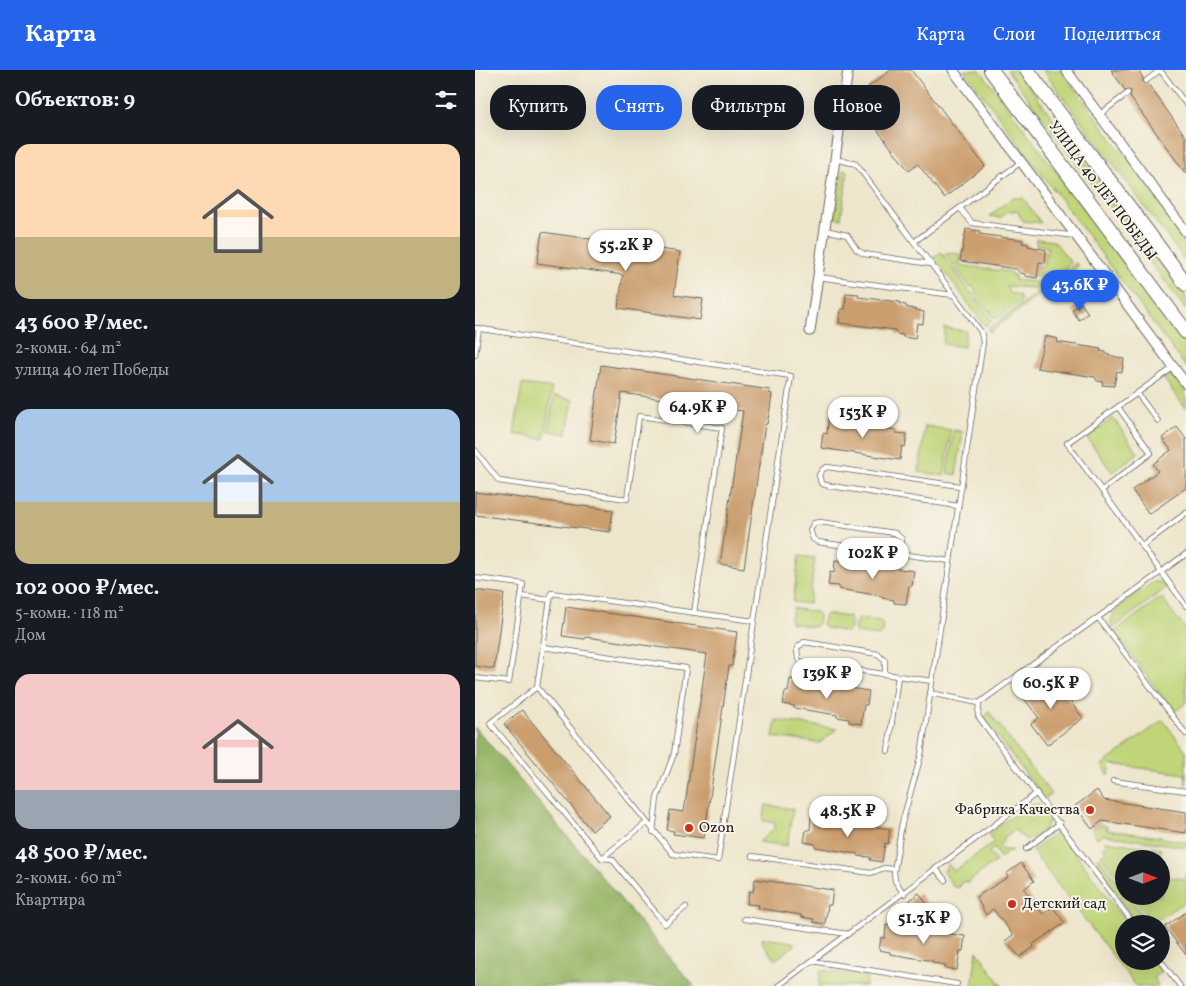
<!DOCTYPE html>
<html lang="ru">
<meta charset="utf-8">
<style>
:root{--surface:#171b24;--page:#242831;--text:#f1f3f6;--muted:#9ea1a6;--accent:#2563eb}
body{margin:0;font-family:Vollkorn,serif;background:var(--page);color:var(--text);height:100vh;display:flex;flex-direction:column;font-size:19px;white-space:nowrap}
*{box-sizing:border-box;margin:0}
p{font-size:16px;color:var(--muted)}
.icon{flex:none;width:28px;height:28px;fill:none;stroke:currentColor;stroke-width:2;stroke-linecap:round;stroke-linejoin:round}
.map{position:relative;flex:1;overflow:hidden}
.panel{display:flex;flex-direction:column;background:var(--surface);width:475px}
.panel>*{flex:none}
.top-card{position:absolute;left:15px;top:15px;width:475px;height:45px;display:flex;gap:10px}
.needle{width:32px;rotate:90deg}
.tools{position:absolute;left:640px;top:780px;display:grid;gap:10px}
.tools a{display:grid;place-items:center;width:55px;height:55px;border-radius:50%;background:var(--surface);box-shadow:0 5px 20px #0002;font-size:25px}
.price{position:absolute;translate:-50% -42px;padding:0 11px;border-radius:18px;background:#fff;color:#222;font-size:16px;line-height:32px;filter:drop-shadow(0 1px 2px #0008)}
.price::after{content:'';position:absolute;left:50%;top:30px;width:15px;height:11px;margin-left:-8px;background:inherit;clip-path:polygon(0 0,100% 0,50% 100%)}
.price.current{background:var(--accent);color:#fff}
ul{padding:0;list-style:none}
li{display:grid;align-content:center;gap:10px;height:265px;padding:0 15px}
li span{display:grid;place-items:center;height:155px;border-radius:15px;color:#555}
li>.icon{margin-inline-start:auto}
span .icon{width:90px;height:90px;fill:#fffc;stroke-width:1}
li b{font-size:21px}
h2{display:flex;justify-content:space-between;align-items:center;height:60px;padding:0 15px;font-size:21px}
.pill{padding:0 18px;border-radius:20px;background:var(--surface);box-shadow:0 5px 20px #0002;font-size:18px;line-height:45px}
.pill.current{background:var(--accent);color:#fff}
header{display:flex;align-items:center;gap:30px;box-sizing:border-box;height:70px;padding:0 25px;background:var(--accent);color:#fff}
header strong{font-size:24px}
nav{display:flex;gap:28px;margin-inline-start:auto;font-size:18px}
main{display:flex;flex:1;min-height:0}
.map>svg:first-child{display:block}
</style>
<header>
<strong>Карта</strong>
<nav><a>Карта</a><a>Слои</a><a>Поделиться</a></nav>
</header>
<main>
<section class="panel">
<h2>Объектов: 9<svg class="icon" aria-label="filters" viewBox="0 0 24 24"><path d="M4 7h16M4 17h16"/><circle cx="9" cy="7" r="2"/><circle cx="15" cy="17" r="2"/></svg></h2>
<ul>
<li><span style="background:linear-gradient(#ffd9b3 60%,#c2b280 0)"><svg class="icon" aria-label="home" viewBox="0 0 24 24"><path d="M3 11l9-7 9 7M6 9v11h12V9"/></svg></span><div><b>43 600 ₽/мес.</b><p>2-комн. · 64 m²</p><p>улица 40 лет Победы</p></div></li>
<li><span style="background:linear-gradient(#a9c7e8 60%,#c2b280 0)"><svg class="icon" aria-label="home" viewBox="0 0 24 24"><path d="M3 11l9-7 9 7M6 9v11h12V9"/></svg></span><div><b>102 000 ₽/мес.</b><p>5-комн. · 118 m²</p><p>Дом</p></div></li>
<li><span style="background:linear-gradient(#f6c9c9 75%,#9aa5b1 0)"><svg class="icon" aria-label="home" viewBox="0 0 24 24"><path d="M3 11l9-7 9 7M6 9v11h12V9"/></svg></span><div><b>48 500 ₽/мес.</b><p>2-комн. · 60 m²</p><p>Квартира</p></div></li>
</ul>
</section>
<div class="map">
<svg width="711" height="916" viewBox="0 0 711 916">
<rect width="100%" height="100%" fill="#f7f3e8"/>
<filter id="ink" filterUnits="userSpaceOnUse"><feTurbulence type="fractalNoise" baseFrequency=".02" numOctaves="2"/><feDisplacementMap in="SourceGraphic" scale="10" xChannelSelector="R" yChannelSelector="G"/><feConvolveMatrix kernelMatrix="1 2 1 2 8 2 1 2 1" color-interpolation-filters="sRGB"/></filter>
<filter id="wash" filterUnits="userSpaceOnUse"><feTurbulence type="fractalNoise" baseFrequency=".0096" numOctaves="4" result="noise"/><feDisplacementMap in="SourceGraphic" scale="20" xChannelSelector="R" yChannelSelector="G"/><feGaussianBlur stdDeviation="1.12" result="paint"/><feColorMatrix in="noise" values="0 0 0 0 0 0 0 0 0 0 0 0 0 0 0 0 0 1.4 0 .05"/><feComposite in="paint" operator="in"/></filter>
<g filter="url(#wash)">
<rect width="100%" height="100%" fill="#eee6cc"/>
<g fill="#bfd578" stroke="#6e784a">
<path d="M489,0H505L711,275V297Z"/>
<path d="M532,0H542L711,227V240Z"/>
<path d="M568,0H586L711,168V192Z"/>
<path d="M368,100L373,101L366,149L360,148Z"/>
<path d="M537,128H548L566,153L548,151L542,141H533L525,148L514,146Z"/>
<path d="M561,169L579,171L596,193L559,220L557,218L531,216L534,223L544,225L546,231L522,248L518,247L515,243L517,241H513L499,223L501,221L497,216L495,217L470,183L485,184L484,195L536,202V205H540V210L563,212L565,195H570L573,177L561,175Z"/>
<path d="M466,182L517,251L510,256L459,187Z"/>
<path d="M601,193L603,196L515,262L513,259Z"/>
<path d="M470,258L491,261L489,277L468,274Z"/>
<path d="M693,306C711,307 711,325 711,339L688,308Z"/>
<path d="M47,314L77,318L69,369L39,364Z"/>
<path d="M79,326L98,330L92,364L73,361Z"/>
<path d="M638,348L663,383L637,402L612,368Z"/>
<path d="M450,356L476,360L469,406L444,402Z"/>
<path d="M479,360L488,362L481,405L472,403Z"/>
<path d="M324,486L340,488L334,534L318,532Z"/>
<path d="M679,512H685L692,517L637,559C629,540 665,522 679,512Z"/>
<path d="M686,527L711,560V633L699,642L639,562Z"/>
<path d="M318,538L341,542L344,546L343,553L340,557L317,553L315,549Z"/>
<path d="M351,544L374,547L376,551V558L372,562L350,558L347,553Z"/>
<path d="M383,548L405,551L408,555L407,563L404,566L381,563L379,557Z"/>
<path d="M514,642L576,724L570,729L509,649Z"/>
<path d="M301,650L362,659L345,673L298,667Z"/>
<path d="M688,650L711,681V715L710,704L636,694L634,706L627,695Z"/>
<path d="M563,734L575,750L568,761L552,771L539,760L528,768L529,771L524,775L528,780H537L525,788L519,778L514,783L521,791L492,813L490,811L486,813L485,817H479L469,802L473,794L479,801L519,772L513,764L550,737Z"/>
<path d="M291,735L318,739L312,776L284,772L300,758V753L288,751Z"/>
<path d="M626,754L632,757V760L685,767V765L688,768L711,772V777L628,765L622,768L617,760Z"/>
<path d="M580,764H586L652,854H649V891H679L687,901L678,908L684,916H661L557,781Z"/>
<path d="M630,771L686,779L685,789H649V815L626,785L631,781L628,778L632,775Z"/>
<path d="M624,787L649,821V826H653L674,854H663L624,801L621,793Z"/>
<path d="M711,801V831L677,853L657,826H686V806L710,809Z"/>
<path d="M288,868L318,872L320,875L300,890L287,872Z"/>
<path d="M502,881L527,916H497Z"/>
<path d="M346,900L392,907L391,916H344Z"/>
</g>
<path fill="#97b668" stroke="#5a6942" d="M0,657L219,916H0Z"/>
<g id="blocks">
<g fill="#cb9e6e">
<path d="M416,0H436L510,96L469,128L443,94L434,101L391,45L393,17Z"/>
<path d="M636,0H663L668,8V13L673,14L711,67V104L655,27L656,21L650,20Z"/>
<path d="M491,159L505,161L504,164L548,170L547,173L553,174V176L571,180L570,193L564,192L562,208L550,206V204L545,203L542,199L485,191Z"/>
<path d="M67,162L205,182L199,225L228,229L225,250L143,238L148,205L62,193Z"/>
<path d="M371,223L384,224L383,227L425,232V234L431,235V237L449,242L448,254L442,253L440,269L428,267V265L422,264L420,260L364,253L366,239H370Z"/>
<path d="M606,233L613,243L604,250L597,240Z"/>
<path d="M570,266L583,269L582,272L626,279L625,281L631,282V284L649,289L647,302L642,301L639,316L627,315L628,312L622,311L620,307L562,298Z"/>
<path d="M126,295L295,320L294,323L297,324L295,339L292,354H290L269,498L245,494L268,341L147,323L139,374L115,370Z"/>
<path d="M354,345L366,347V349L378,351V353L421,360V363L432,364L430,377L427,376L425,390L346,378L348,363L352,364Z"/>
<path d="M702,357L711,369V418L674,444L657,420L683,401L678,394L696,380L687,368Z"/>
<path d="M0,422L138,440L135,462L0,445Z"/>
<path d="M360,490L439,501L437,516H434L431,534L419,533V530L407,528V526L364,519V516L353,515L355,502L359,503Z"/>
<path d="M0,520L29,524L19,599L0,596Z"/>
<path d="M91,537L262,562L257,596H254L229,768L198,764L199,761L192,760L195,740L209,742L232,584L111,567L110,569L87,566Z"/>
<path d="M571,605L575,611L578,609L608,648L572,675L556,654L564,648L547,626Z"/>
<path d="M315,609L394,621L392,635H389L386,654L374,652V649L362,647V645L319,638V636L308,634L310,622H313Z"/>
<path d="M47,640L135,746L117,761L29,654Z"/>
<path d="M622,720L629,730L711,742V763L627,751L617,759L600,736Z"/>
<path d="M336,747L415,759L413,774L410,773L407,792L395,790V787L383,786V784L340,777V774L329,772L331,760H335Z"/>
<path d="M546,793L559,811L549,819L568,844L578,837L590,853L558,874L559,877L545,887L530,871L538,865L518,839L511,845L501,827L533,807L531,804Z"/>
<path d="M280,809L358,820L356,835H353L350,854L338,852L339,849L326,847V845L283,838L284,835L272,834L274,821L278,822Z"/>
<path d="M444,823L452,834L443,841L435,830Z"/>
<path d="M711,842V885L690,857Z"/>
<path d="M411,855L490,866L488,881H485L482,900L470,898V895L458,893V891L415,884V882L404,880L406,868H410Z"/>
</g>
</g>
</g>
<g filter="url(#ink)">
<use href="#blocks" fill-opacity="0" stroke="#66635a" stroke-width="1"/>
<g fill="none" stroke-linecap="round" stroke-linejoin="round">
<g stroke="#66635a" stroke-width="6">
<g id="service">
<path d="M685,0L711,34"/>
<path d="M671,11L685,0"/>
<path d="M624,45L653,23"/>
<path d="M360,89L381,94L439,172"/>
<path d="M485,138L497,153L601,166"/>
<path d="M350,160L372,165L382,180L389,184L456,194L506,262L508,272L446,685L427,753L419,802L420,811L429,824"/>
<path d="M456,194L439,172L546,92"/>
<path d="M343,207L478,225"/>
<path d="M0,258L316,306L243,790L198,784L62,617"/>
<path d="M0,285L4,258"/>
<path d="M699,297L592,373L711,536"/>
<path d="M662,323L683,351"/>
<path d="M0,380L24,411L152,429L164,346L247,358L219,543"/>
<path d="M627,420L676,383L643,337"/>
<path d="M483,436L350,415L346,413L344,405L348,399L352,397L485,416"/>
<path d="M667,476L711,443"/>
<path d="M427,484V469L420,463L345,452L339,453L335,460L338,469L343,472L475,491"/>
<path d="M0,508L48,514L34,612L0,608"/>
<path d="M46,526L75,530"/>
<path d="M624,549L711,664"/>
<path d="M68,577L211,598L199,684L182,728L178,762"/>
<path d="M410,604V590L403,584L329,572L322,578L323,589L326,592L457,611"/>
<path d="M455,623L504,633"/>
<path d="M413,681L423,606"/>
<path d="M638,711L711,721"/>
<path d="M551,779L585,753"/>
<path d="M277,786L396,803L409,798L419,799"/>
<path d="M127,788L171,753"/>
<path d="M461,799L470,810"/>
<path d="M211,837L190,854L137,789L127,788L15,653L62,617L76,523L279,551"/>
<path d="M269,849L373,864"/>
<path d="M659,854L503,646L504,633L711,484"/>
<path d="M337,891L482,914"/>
<path d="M686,891L705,916"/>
<path d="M303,916L562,723"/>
</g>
</g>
<g stroke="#66635a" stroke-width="11">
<g id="minor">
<path d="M478,0L711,314"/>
<path d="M591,0L711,162"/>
<path d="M335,261L373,0"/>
</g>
</g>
<g stroke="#66635a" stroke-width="16">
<g id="primary">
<path d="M516,0L711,262"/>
<path d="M552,0L711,214"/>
</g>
</g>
<use href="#service" stroke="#fff" stroke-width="4.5"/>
<use href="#minor" stroke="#fff" stroke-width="9"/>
<use href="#primary" stroke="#fff" stroke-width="14"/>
</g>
</g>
<g fill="#c8321e" stroke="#f7f3e8" stroke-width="2">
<circle cx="615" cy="740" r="5"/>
<circle cx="214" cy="758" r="5"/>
<circle cx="537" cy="834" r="5"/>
</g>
<g text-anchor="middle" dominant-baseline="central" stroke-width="4" stroke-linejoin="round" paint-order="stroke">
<g font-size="15" fill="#1c1c1c" stroke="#f7f3e8">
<text transform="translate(627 121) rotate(53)">УЛИЦА 40 ЛЕТ ПОБЕДЫ</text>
</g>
<g font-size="15" fill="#1c1c1c" stroke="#f7f3e8" text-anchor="start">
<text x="605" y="740" text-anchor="end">Фабрика Качества</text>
<text x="224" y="758">Ozon</text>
<text x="547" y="834">Детский сад</text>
</g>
</g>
</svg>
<div class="tools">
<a><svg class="needle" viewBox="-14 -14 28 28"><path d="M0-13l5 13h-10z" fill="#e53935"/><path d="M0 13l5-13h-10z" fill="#9ea1a6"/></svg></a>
<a><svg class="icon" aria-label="layers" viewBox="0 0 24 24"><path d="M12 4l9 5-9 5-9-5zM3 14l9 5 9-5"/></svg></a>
</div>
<b class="price" style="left:151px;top:202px">55.2K ₽</b>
<b class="price current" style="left:605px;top:242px">43.6K ₽</b>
<b class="price" style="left:223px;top:364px">64.9K ₽</b>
<b class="price" style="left:388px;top:369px">153K ₽</b>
<b class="price" style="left:398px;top:510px">102K ₽</b>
<b class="price" style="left:352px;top:630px">139K ₽</b>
<b class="price" style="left:576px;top:640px">60.5K ₽</b>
<b class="price" style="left:373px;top:768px">48.5K ₽</b>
<b class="price" style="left:449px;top:875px">51.3K ₽</b>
<div class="top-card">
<a class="pill">Купить</a>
<a class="pill current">Снять</a>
<a class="pill">Фильтры</a>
<a class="pill">Новое</a>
</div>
</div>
</main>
